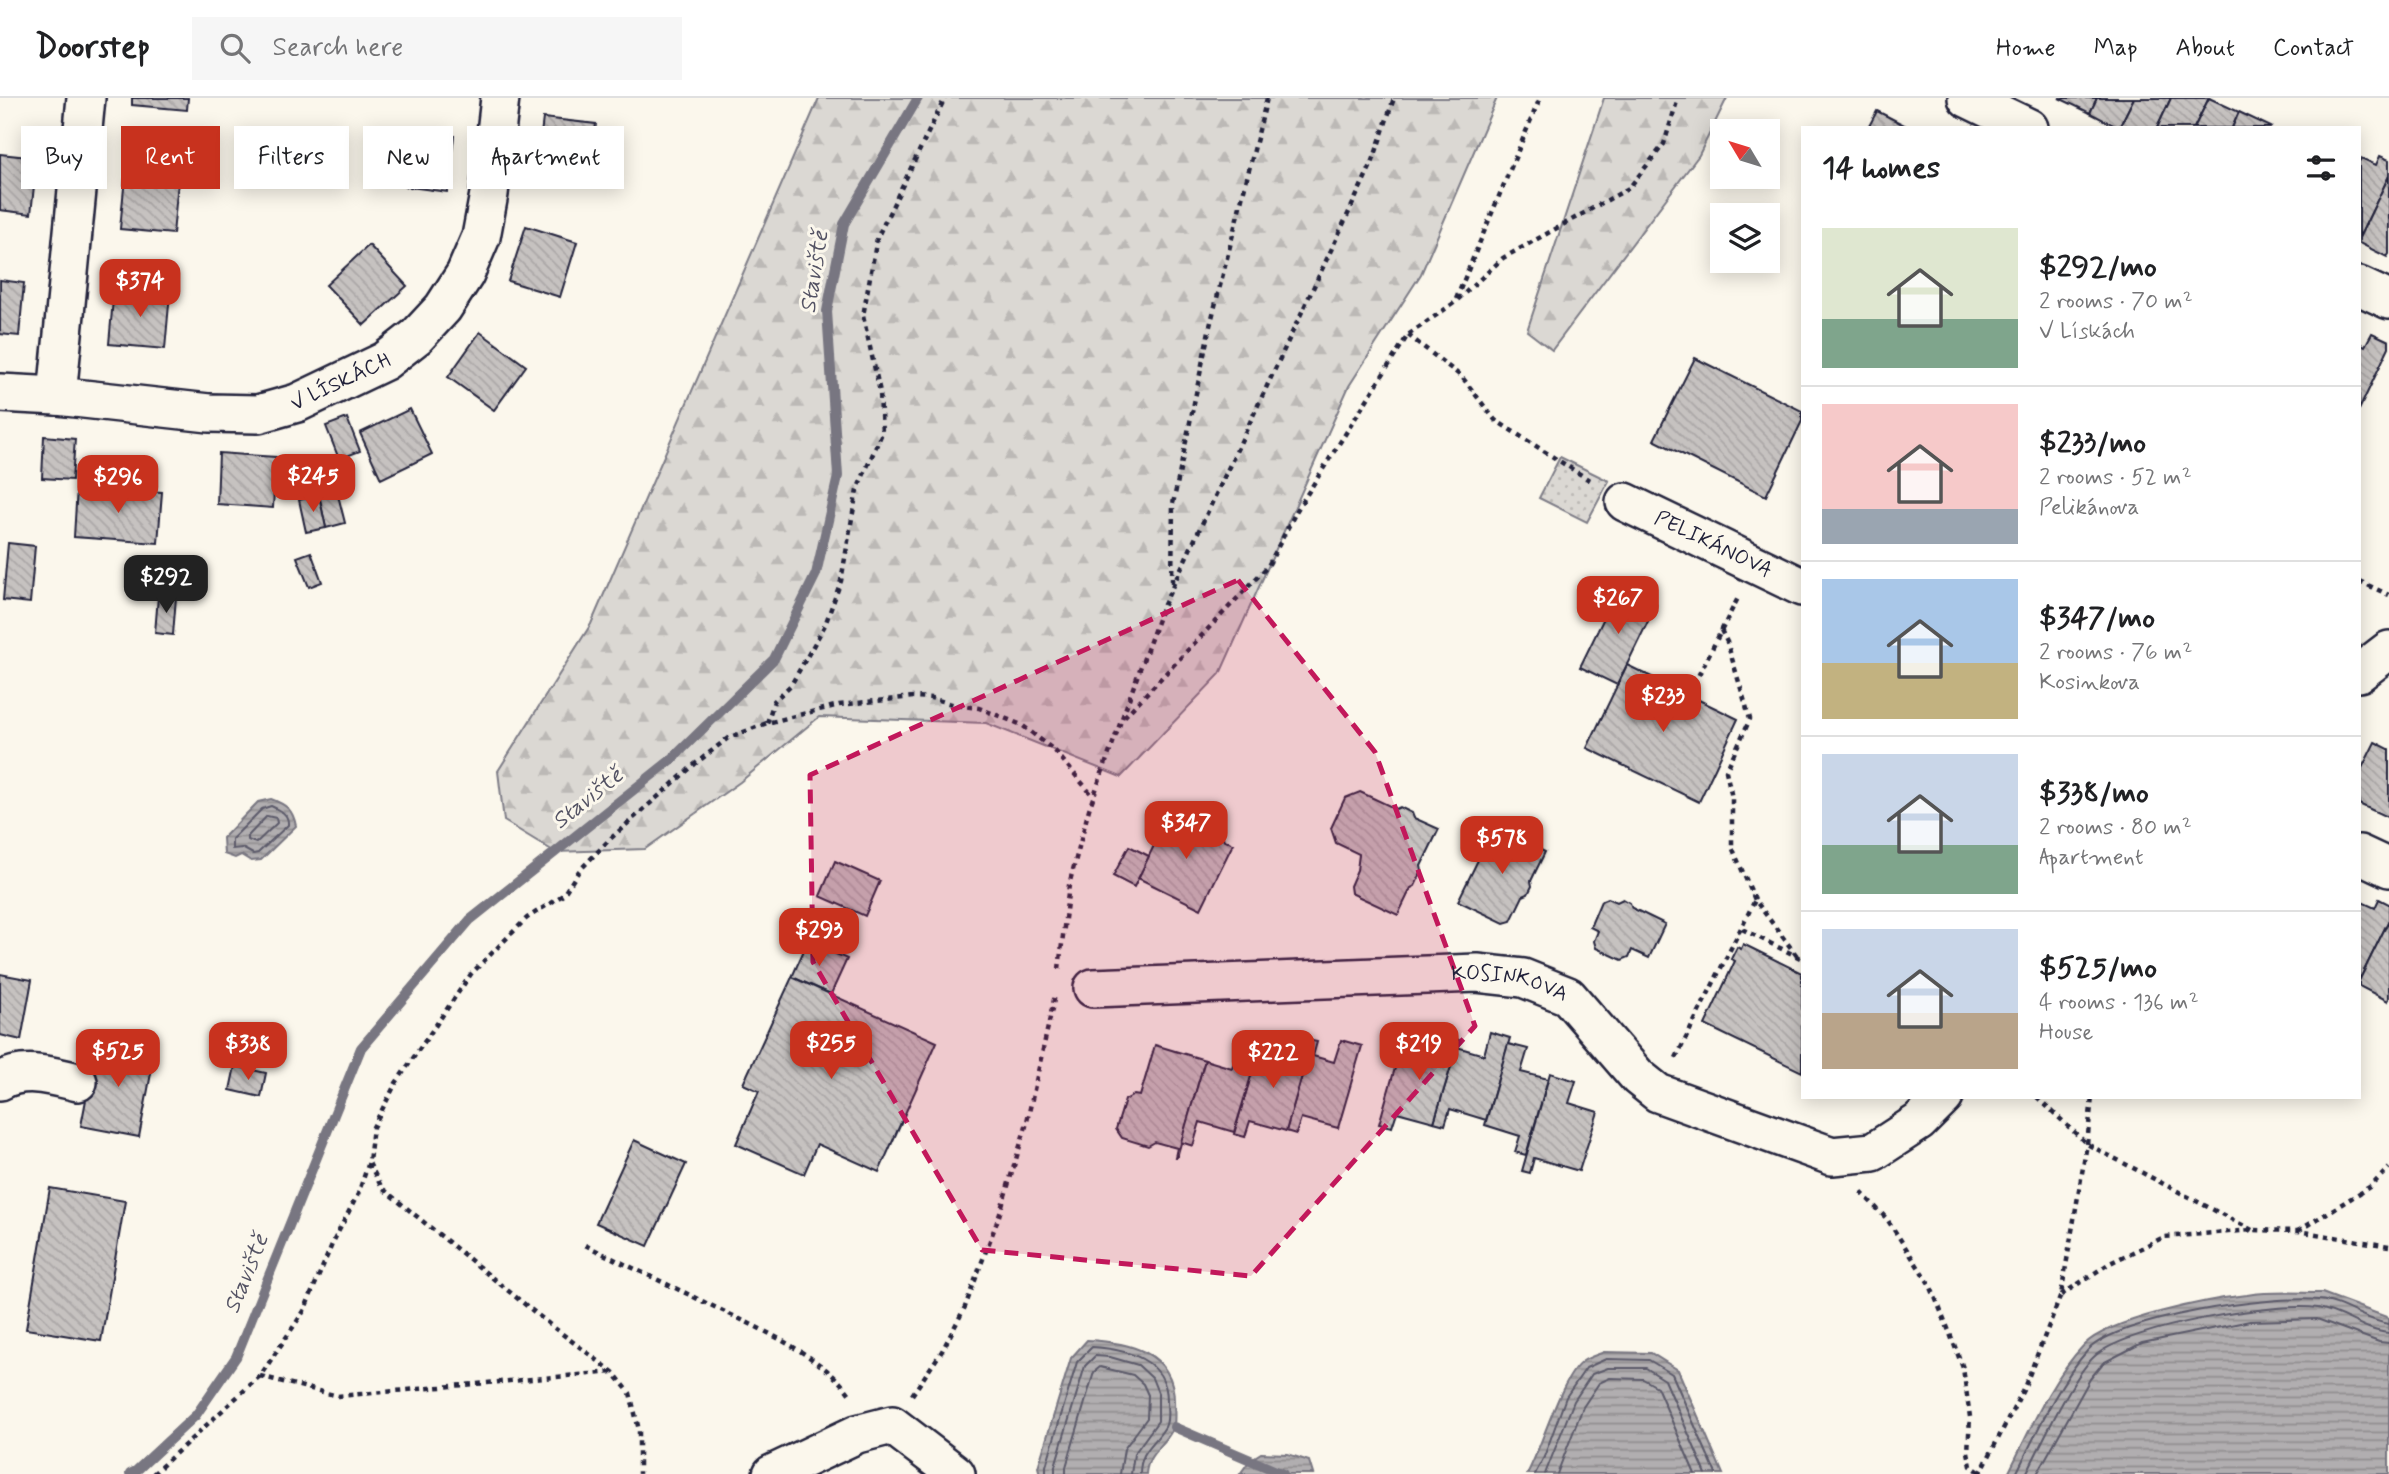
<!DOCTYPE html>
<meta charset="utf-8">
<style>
:root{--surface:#fff;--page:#f6f6f6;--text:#202124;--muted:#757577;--line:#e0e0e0;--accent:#c8321e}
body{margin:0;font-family:Mynerve,sans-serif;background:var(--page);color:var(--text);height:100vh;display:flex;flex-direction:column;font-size:26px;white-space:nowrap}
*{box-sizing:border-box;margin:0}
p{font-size:23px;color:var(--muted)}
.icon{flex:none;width:38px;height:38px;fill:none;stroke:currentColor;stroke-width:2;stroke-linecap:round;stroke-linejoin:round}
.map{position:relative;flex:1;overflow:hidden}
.details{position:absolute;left:1801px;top:28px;width:560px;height:973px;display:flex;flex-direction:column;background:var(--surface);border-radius:0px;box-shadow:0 4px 18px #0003}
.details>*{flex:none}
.top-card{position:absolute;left:21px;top:28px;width:665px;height:63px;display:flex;gap:14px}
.needle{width:46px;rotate:308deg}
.fabs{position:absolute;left:1710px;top:21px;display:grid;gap:14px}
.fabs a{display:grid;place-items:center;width:70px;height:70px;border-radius:0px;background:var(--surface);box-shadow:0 4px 18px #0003;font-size:35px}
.price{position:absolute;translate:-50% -60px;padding:0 16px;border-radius:14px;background:var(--accent);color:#fff;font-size:23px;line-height:46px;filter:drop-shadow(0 2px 4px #0008)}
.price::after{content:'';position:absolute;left:50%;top:42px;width:21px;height:16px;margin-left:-10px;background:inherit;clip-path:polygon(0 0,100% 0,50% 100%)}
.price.current{background:#222;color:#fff}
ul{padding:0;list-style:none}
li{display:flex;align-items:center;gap:21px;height:175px;padding:0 21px}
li+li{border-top:2px solid var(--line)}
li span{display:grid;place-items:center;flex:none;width:196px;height:140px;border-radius:0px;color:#555}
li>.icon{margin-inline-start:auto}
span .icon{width:84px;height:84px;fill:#fffc;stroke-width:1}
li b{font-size:30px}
h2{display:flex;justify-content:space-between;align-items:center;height:84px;padding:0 21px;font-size:30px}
.tag{padding:0 24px;border-radius:0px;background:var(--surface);box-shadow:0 4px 18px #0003;font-size:24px;line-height:63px}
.tag.current{background:var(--accent);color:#fff}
header{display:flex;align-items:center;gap:42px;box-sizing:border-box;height:98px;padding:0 35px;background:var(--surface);border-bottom:2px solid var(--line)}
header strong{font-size:33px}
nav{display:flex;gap:38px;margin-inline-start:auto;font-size:24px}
.search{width:490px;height:63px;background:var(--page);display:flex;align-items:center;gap:18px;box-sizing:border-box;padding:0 24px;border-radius:0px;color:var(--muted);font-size:26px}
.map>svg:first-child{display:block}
</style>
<header>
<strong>Doorstep</strong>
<div class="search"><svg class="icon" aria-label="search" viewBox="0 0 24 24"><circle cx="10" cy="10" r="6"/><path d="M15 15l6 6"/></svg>Search here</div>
<nav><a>Home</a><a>Map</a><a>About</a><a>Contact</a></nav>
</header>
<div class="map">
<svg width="2389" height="1376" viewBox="0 0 2389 1376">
<defs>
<pattern id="grass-dots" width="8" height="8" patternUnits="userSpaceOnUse" patternTransform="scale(1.75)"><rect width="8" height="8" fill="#dbd8d3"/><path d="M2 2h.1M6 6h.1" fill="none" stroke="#bcb9b6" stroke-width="1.8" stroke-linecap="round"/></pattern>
<pattern id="forest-firs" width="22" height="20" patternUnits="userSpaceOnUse" patternTransform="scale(1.75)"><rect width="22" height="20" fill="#dbd8d3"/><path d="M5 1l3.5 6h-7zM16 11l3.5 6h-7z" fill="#bcb9b6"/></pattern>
<pattern id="water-rules" width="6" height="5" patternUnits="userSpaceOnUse" patternTransform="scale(1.75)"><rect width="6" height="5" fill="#b1aeb0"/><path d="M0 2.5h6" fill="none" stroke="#908d90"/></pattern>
<pattern id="building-back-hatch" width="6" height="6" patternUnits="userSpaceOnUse" patternTransform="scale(1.75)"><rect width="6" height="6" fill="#c6c2c0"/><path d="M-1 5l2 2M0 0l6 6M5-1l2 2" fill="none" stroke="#aaa6a6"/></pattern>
</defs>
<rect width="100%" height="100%" fill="#fbf7ec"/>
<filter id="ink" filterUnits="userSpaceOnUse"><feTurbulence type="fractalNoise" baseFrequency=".0143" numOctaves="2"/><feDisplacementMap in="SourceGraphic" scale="14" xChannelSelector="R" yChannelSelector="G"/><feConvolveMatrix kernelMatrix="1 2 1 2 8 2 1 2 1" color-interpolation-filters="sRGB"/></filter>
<g filter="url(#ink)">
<path fill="url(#grass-dots)" stroke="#7e7d87" stroke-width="2" d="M1560,359L1609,383L1587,424L1539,400Z"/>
<g fill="url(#forest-firs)" stroke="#7e7d87" stroke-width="2">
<path d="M819,0H1497L1421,176L1349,288L1220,576L1121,679L986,625L819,619L740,684L645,751L555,754L504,723L498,673L591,526Z"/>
<path d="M1604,0H1727L1699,57L1552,252L1527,233Z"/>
</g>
<g fill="url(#water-rules)" stroke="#787681" stroke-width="2">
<path d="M271,701C287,707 293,712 296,728L261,762L251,763L241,757L235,760L224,756L223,740L258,704Z"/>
<path d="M2322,1195L2389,1220V1376H2008C2029,1334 2051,1281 2084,1247C2109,1221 2209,1201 2247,1197C2271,1193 2297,1195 2322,1195Z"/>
<path d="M1087,1242C1127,1244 1174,1253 1174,1303C1174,1311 1176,1323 1173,1330C1165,1349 1148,1352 1146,1376H1040L1038,1369L1071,1260Z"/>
<path d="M1604,1254L1651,1255L1678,1272L1723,1376H1527C1542,1349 1561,1278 1583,1263C1589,1259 1597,1257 1604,1254Z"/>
<path d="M1261,1355L1288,1356L1309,1363L1313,1376H1240L1250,1362Z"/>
</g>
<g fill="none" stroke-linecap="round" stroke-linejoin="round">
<g stroke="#5b5a6a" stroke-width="2">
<path d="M271,708C280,712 289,716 288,727L258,755L253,756L242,750L232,751V741L262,711Z"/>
<path d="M267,718L276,720L277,725L256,745L248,742V738Z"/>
<path d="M1046,1376V1368L1077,1264L1092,1249C1125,1251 1167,1261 1167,1302C1167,1311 1169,1322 1165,1329C1154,1347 1140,1352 1140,1376"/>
<path d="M1055,1376V1368L1085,1268L1095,1258L1110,1259L1138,1267L1152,1280L1158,1295V1323L1134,1356L1131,1376"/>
<path d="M1066,1376V1369L1094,1274L1100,1269L1133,1277L1143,1286L1148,1297L1147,1320L1124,1351L1120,1376"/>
<path d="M1535,1376L1544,1359L1566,1299L1586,1270L1606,1261L1649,1262L1672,1276L1716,1376"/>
<path d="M1545,1376L1574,1303L1592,1276L1608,1270H1646L1665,1282L1706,1376"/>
<path d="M1557,1376L1583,1309L1599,1285L1610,1280L1643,1281L1657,1289L1695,1376"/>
<path d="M2016,1376C2036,1336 2058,1285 2088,1252C2120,1219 2272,1197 2319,1202C2343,1204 2365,1223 2389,1226"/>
<path d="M2026,1376C2041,1347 2073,1276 2096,1257C2132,1228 2273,1204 2318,1210C2343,1214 2364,1233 2389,1235"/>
<path d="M2037,1376L2090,1281L2103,1265L2142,1245L2250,1223L2317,1221L2379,1244L2389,1245"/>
</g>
<g stroke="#787681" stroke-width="10">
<path d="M1174,1329L1283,1376"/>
<path d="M130,1376L136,1373L196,1317L236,1259L361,950L470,822L671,662L774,561L816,476L838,378L827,213L844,126L918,0"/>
</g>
</g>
<g fill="url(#building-back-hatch)" stroke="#22223b" stroke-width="2">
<path d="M132,0H188L187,12L132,7Z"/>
<path d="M2059,0H2097L2090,15Z"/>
<path d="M2097,0H2134L2119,30L2090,15Z"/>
<path d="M2134,0H2171L2157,30H2119Z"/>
<path d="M2171,0H2209L2194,30H2157Z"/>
<path d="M2209,0L2239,14L2232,30H2194Z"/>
<path d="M1877,13L1910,30H1868Z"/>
<path d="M2239,14L2271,29L2270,30H2232Z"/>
<path d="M543,20L596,26L589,82L536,77Z"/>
<path d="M406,33L454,38L447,94L379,85L383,51L403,53Z"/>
<path d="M0,56L37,60L31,116L0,112Z"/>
<path d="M2380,58L2389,62V78L2359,140V64L2361,60L2376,67Z"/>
<path d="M126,69L179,74L173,136L120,131Z"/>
<path d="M2389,78V156L2387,159L2359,145V140Z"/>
<path d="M526,128L577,144L560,199L508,183Z"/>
<path d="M369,147L407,188L364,227L326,187Z"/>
<path d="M0,182L24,185L19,238L0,236Z"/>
<path d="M114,190L170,195L165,251L109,246Z"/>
<path d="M480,234L526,268L494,312L448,279Z"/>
<path d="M2372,235L2389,243V249L2359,312V245L2365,248Z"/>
<path d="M1695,260L1802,313V323L1766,398L1654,342Z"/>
<path d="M410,311L432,356L381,381L360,335Z"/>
<path d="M347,320L360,353L339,361L326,328Z"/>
<path d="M44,338L75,341L72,382L42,380Z"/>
<path d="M219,355L276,359L273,410L217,406Z"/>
<path d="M77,389L162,394L158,445L74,439Z"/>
<path d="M337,393L345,425L326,430L319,397Z"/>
<path d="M319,397L326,430L306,434L299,402Z"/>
<path d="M8,445L35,448L30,505L3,502Z"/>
<path d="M311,454L322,484L309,489L297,459Z"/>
<path d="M1619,489L1656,507L1617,587L1580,569Z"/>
<path d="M158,498L176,499L173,537L155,535Z"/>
<path d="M1627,567L1738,621L1699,704L1587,650Z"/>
<path d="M2375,644L2389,651V720L2359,706V676Z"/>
<path d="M1360,694L1396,711L1400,709L1412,715L1414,720L1439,731L1421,768L1422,773L1415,788L1411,790L1398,817L1351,795L1350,788L1357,772L1359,756L1336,745L1331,730L1345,700Z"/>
<path d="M1170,715L1233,746L1201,811L1138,780Z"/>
<path d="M1494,729L1545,754L1531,783L1532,788L1528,796L1523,798L1511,823L1504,825L1458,803Z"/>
<path d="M1129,748L1149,758L1134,789L1113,778Z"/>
<path d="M835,763L880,783L865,818L820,798Z"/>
<path d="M1608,800L1617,804L1623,801L1630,805L1632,810L1665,826L1649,860L1632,852L1629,859L1622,862L1596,850L1594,843L1598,833L1590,829L1601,803Z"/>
<path d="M2379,801L2389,806V822L2359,883V805L2360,803L2375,810Z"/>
<path d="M2389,822V900L2388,903L2359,888V883Z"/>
<path d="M808,843L847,861L831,896L792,879Z"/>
<path d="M1743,846L1802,875V974L1705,927L1735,863L1731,861L1737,849L1741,851Z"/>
<path d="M0,876L32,882L21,942L0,937Z"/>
<path d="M792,879L937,944L879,1074L817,1046L804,1076L736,1046L759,993L743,986Z"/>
<path d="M1490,934L1510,940L1486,1022L1450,1011L1445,1027L1434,1024L1457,949L1484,957Z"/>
<path d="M1438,936L1459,942L1434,1024L1397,1014L1392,1029L1379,1026L1401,949L1431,958Z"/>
<path d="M1341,942L1362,948L1338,1030L1301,1020L1296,1036L1286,1033L1312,943L1317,944L1313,958L1334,964Z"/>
<path d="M97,944L155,954L139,1039L81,1028Z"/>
<path d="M1289,944L1310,950L1286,1033L1250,1023L1245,1039L1234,1036L1259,949L1265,951L1262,961L1283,967Z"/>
<path d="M1508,946L1528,951L1521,974L1548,981L1526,1057L1515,1054L1520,1038L1485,1027Z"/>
<path d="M1155,947L1205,962L1177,1059H1175L1177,1050L1155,1044L1148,1048L1122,1040L1116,1031L1125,1002L1134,997L1140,998Z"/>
<path d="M1239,947L1259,952L1234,1034L1200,1024L1193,1048L1181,1044L1205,962L1232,970Z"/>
<path d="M235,968L266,975L261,999L230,992Z"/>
<path d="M1550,975L1576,983L1569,1005L1598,1014L1579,1073L1534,1060L1530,1075L1522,1073Z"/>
<path d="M634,1042L686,1066L648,1148L596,1125Z"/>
<path d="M50,1090L125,1103L101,1243L26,1231Z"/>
</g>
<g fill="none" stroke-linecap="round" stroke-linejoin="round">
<g stroke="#22223b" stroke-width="42">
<g id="minor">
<path d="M1967,0L2029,30"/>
<path d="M2359,188L2389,202"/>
<path id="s1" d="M0,295L57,298L209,315L258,316L297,305L385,263L417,238L443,210L465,176L481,139L489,96L500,0"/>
<path d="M57,298L86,0"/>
<path id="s2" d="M1625,404L1802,489"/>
<path d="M2359,575L2389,552"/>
<path d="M2359,756L2389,770"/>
<path id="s3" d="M1093,890L1477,875L1523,880L1568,898L1638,979L1658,995L1832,1058L1873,1054L1919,1024L1944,999"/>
<path d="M0,983C25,969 52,978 78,984"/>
<path d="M772,1376L857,1336L892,1327L956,1376"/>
</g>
</g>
<g stroke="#22223b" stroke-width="4.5" stroke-dasharray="5 5" stroke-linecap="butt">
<path d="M1456,201L1540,0"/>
<path d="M1408,237L1462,279L1495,322L1594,385"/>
<path d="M2359,483L2389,497"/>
<path d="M1172,485L1173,406L1210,228L1267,0"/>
<path d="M1721,532L1727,544L1750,621L1726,673L1732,700V749L1755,802L1797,858"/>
<path d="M1694,586L1739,498"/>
<path d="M1124,619L1268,468L1297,412L1408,237L1454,205L1503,160L1629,90L1664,46L1678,0"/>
<path d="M767,625L774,603L791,587L825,527L841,483L857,392L882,335L880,294L863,218L877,140L945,0"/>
<path d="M1742,831L1802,861"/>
<path d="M1059,871L1069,787L1089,711L1161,513L1373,63L1394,0"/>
<path d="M1676,960L1755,802"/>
<path d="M2037,999L2087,1046L2252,1132"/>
<path d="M369,1065L382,1090L549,1226L613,1274L630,1295L639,1332V1376"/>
<path d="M1861,1094L1887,1121L1930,1187L1949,1233L1963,1270L1970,1319L1968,1354L1971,1368L1981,1375"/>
<path d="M2298,1133L2371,1088L2389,1070"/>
<path d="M585,1147C624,1166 663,1184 702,1203C747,1225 823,1256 851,1298"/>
<path d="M2061,1197L2110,1165L2164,1139L2253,1132L2298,1133L2389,1148"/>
<path d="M260,1278L338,1298L613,1274"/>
<path d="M912,1297L942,1253L965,1209L998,1121L1026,1028L1055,897"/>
<path d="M153,1376L260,1278L304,1213L333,1144L358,1096L369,1064L373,1029L396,985L471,876L527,820L563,797L579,773L610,741L695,666L728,640L767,625L839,607L913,599L931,600L955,607L979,610L1022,627L1055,653L1093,698"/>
<path d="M1980,1376L2024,1290L2061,1197L2087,1046L2092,999"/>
</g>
<use href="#minor" stroke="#fbf7ec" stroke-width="37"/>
</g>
</g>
<path fill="#c2185b" fill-opacity="0.2" stroke="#c2185b" stroke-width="5" stroke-dasharray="14 9" stroke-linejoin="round" d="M1238,482L1375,654L1475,928L1251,1178L982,1152L813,864L810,677Z"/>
<g text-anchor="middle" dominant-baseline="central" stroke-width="6" stroke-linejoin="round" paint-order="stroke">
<g font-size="21" fill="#22223b" stroke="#fbf7ec">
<text stroke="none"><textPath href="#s1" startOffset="348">V LÍSKÁCH</textPath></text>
<text stroke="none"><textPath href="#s2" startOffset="98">PELIKÁNOVA</textPath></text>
<text stroke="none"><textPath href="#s3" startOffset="418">KOSINKOVA</textPath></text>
</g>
<g font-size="23" font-style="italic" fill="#545364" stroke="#fbf7ec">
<text transform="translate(815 174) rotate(-81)">Staviště</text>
<text transform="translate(588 701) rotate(-39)">Staviště</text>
<text transform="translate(247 1176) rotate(-68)">Staviště</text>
</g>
</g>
</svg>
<div class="fabs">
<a><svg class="needle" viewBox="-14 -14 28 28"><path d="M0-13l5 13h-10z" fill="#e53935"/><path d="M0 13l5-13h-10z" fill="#757577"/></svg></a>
<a><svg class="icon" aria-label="layers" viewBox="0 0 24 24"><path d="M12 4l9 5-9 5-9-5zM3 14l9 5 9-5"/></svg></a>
</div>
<b class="price" style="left:140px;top:221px">$374</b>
<b class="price" style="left:313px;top:416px">$245</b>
<b class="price" style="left:118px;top:417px">$296</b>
<b class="price current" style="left:166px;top:517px">$292</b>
<b class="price" style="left:1618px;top:538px">$267</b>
<b class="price" style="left:1663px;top:636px">$233</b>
<b class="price" style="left:1186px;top:763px">$347</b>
<b class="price" style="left:1502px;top:778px">$578</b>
<b class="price" style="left:819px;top:870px">$293</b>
<b class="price" style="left:831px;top:983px">$255</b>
<b class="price" style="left:248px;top:984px">$338</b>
<b class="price" style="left:1419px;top:984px">$219</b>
<b class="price" style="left:118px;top:991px">$525</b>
<b class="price" style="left:1273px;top:992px">$222</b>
<div class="top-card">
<a class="tag">Buy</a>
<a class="tag current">Rent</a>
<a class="tag">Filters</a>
<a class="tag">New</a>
<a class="tag">Apartment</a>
</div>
<section class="details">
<h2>14 homes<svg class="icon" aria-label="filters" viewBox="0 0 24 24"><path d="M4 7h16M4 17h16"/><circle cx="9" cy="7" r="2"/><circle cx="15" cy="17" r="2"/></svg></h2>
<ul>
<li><span style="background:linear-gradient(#dfe7d0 65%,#7fa58c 0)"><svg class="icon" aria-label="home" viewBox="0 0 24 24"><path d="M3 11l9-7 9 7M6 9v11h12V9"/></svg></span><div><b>$292/mo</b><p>2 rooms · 70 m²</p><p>V Lískách</p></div></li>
<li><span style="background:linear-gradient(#f6c9c9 75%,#9aa5b1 0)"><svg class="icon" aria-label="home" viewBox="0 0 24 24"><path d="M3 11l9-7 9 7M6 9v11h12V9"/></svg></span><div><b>$233/mo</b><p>2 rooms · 52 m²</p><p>Pelikánova</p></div></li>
<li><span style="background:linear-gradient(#a9c7e8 60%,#c2b280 0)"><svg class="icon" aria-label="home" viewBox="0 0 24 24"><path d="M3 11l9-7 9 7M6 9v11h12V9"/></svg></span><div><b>$347/mo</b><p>2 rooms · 76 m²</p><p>Kosinkova</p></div></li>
<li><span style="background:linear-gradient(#c9d6e8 65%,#7fa58c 0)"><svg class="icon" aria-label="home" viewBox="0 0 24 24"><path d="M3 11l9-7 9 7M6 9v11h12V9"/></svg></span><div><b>$338/mo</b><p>2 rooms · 80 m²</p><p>Apartment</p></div></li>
<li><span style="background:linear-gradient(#c9d6e8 60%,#b9a48a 0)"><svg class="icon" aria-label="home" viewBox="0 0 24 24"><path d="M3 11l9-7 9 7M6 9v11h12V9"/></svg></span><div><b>$525/mo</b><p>4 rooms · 136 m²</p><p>House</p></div></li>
</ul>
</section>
</div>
